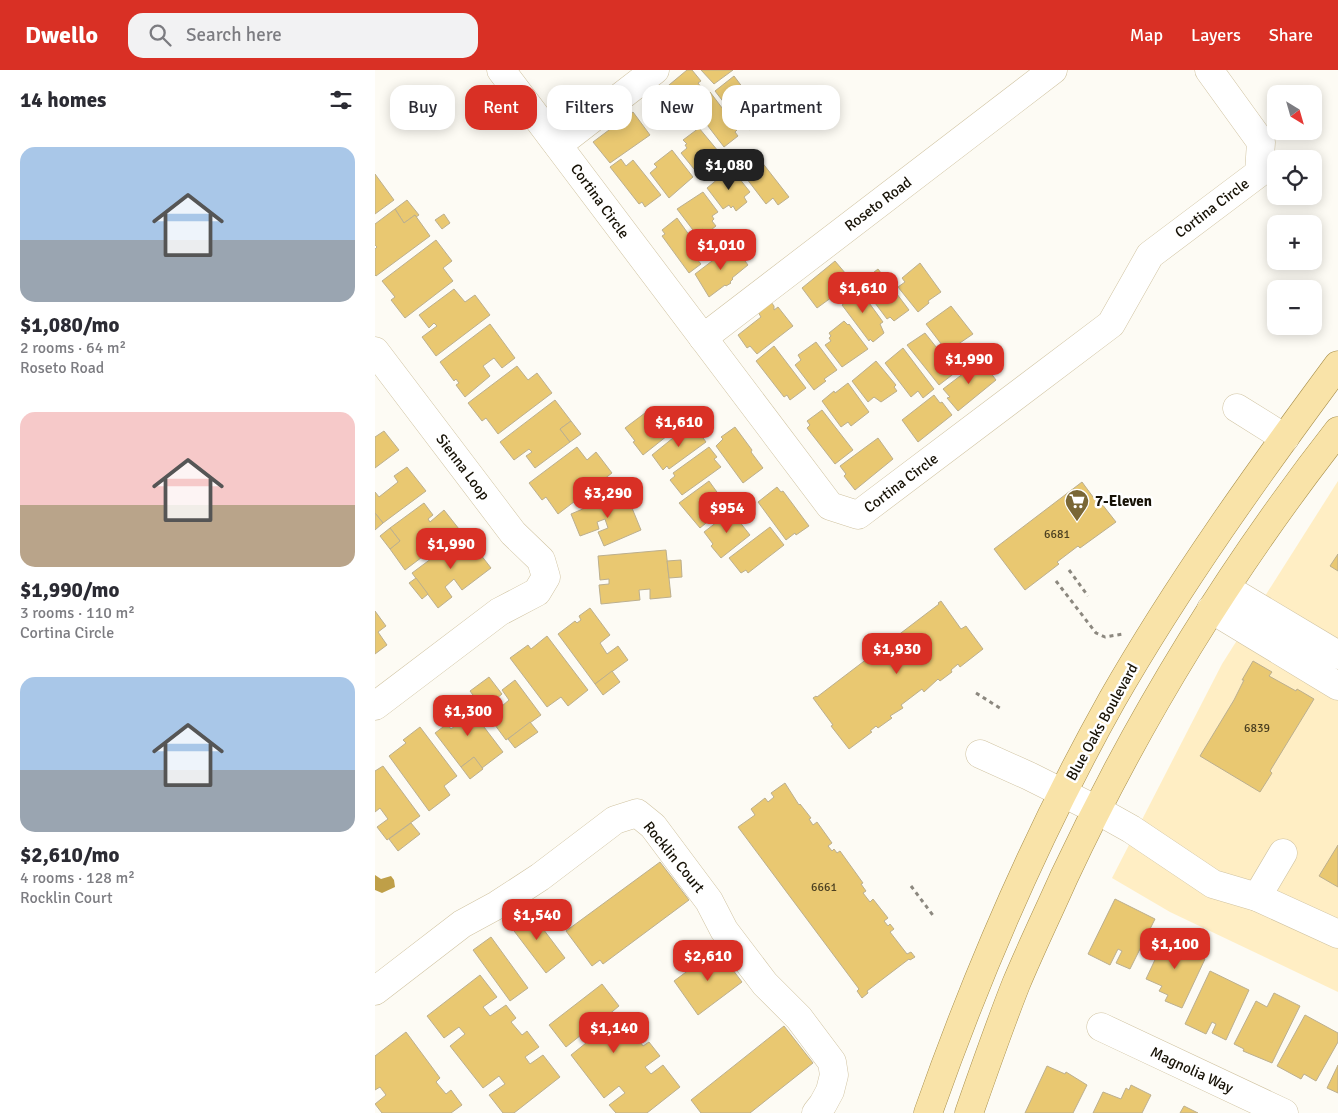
<!DOCTYPE html>
<meta charset="utf-8">
<style>
:root{--surface:#fff;--page:#f2f2f3;--text:#2b2b33;--muted:#7c7c81;--accent:#d93025}
body{margin:0;font-family:Signika,sans-serif;background:var(--page);color:var(--text);height:100vh;display:flex;flex-direction:column;font-size:19px;white-space:nowrap}
*{box-sizing:border-box;margin:0}
p{font-size:16px;color:var(--muted)}
.icon{flex:none;width:28px;height:28px;fill:none;stroke:currentColor;stroke-width:2;stroke-linecap:round;stroke-linejoin:round}
.map{position:relative;flex:1;overflow:hidden}
.side{display:flex;flex-direction:column;background:var(--surface);width:375px}
.side>*{flex:none}
.banner{position:absolute;left:15px;top:15px;width:475px;height:45px;display:flex;gap:10px}
.needle{width:32px;rotate:143deg}
.tools{position:absolute;left:892px;top:15px;display:grid;gap:10px}
.tools a{display:grid;place-items:center;width:55px;height:55px;border-radius:10px;background:var(--surface);box-shadow:0 2px 12px #0003;font-size:25px}
.price{position:absolute;translate:-50% -42px;padding:0 11px;border-radius:10px;background:var(--accent);color:#fff;font-size:16px;line-height:32px;filter:drop-shadow(0 1px 2px #0008)}
.price::after{content:'';position:absolute;left:50%;top:30px;width:15px;height:11px;margin-left:-8px;background:inherit;clip-path:polygon(0 0,100% 0,50% 100%)}
.price.selected{background:#222;color:#fff}
ul{padding:0;list-style:none}
li{display:grid;align-content:center;gap:10px;height:265px;padding:0 20px}
li span{display:grid;place-items:center;height:155px;border-radius:15px;color:#555}
li>.icon{margin-inline-start:auto}
span .icon{width:90px;height:90px;fill:#fffc;stroke-width:1}
li b{font-size:21px}
h2{display:flex;justify-content:space-between;align-items:center;height:60px;padding:0 20px;font-size:21px}
.pill{padding:0 18px;border-radius:15px;background:var(--surface);box-shadow:0 2px 12px #0003;font-size:18px;line-height:45px}
.pill.selected{background:var(--accent);color:#fff}
header{display:flex;align-items:center;gap:30px;box-sizing:border-box;height:70px;padding:0 25px;background:var(--accent);color:#fff}
header strong{font-size:24px}
nav{display:flex;gap:28px;margin-inline-start:auto;font-size:18px}
.search{width:350px;height:45px;background:var(--page);display:flex;align-items:center;gap:12px;box-sizing:border-box;padding:0 18px;border-radius:15px;color:var(--muted);font-size:19px}
main{display:flex;flex:1;min-height:0}
.map>svg:first-child{display:block}
</style>
<header>
<strong>Dwello</strong>
<div class="search"><svg class="icon" aria-label="search" viewBox="0 0 24 24"><circle cx="10" cy="10" r="6"/><path d="M15 15l6 6"/></svg>Search here</div>
<nav><a>Map</a><a>Layers</a><a>Share</a></nav>
</header>
<main>
<section class="side">
<h2>14 homes<svg class="icon" aria-label="filters" viewBox="0 0 24 24"><path d="M4 7h16M4 17h16"/><circle cx="9" cy="7" r="2"/><circle cx="15" cy="17" r="2"/></svg></h2>
<ul>
<li><span style="background:linear-gradient(#a9c7e8 60%,#9aa5b1 0)"><svg class="icon" aria-label="home" viewBox="0 0 24 24"><path d="M3 11l9-7 9 7M6 9v11h12V9"/></svg></span><div><b>$1,080/mo</b><p>2 rooms · 64 m²</p><p>Roseto Road</p></div></li>
<li><span style="background:linear-gradient(#f6c9c9 60%,#b9a48a 0)"><svg class="icon" aria-label="home" viewBox="0 0 24 24"><path d="M3 11l9-7 9 7M6 9v11h12V9"/></svg></span><div><b>$1,990/mo</b><p>3 rooms · 110 m²</p><p>Cortina Circle</p></div></li>
<li><span style="background:linear-gradient(#a9c7e8 60%,#9aa5b1 0)"><svg class="icon" aria-label="home" viewBox="0 0 24 24"><path d="M3 11l9-7 9 7M6 9v11h12V9"/></svg></span><div><b>$2,610/mo</b><p>4 rooms · 128 m²</p><p>Rocklin Court</p></div></li>
</ul>
</section>
<div class="map">
<svg width="963" height="1043" viewBox="0 0 963 1043">
<rect width="100%" height="100%" fill="#fdfbf4"/>
<path fill="#ffeec4" d="M963,411V922L795,842L737,808L847,594Z"/>
<path fill="#bf9f48" d="M0,805L6,809L16,806L19,810L20,817L7,823L0,820Z"/>
<g fill="#e9c871" stroke="#bcaf8e">
<path d="M312,0H317L326,11L323,13L329,21L291,50L276,30Z"/>
<path d="M326,0H358L339,14Z"/>
<path d="M359,6L390,47L374,60L370,54L367,56L340,21Z"/>
<path d="M335,22L363,59L360,62L363,66L349,77L323,43L330,37L325,31Z"/>
<path d="M258,42L275,65L235,93L218,72Z"/>
<path d="M324,58L348,87L323,104L306,83L312,78L310,75L312,74L308,70Z"/>
<path d="M297,80L318,107L294,128L275,103L282,97L279,94Z"/>
<path d="M380,88L383,93L386,91L414,127L403,135L398,128L391,134L365,100Z"/>
<path d="M246,89L251,96L258,90L286,125L270,137L267,132L264,134L235,97Z"/>
<path d="M356,98L375,122L369,127L372,132L361,141L358,136L356,138L354,135L348,139L332,118Z"/>
<path d="M0,104L19,130L0,144Z"/>
<path d="M328,122L343,142L337,146L339,149L337,151L341,156L332,163L328,159L321,164L302,139Z"/>
<path d="M32,130L44,145L41,147L40,145L29,153L20,139Z"/>
<path d="M20,139L29,153L40,145L55,166L1,206L0,205V179L2,177L0,175V154Z"/>
<path d="M69,144L75,153L67,159L60,150Z"/>
<path d="M302,148L327,183L321,188L326,194L314,203L287,166L290,164L287,160Z"/>
<path d="M61,170L77,191L68,198L78,211L30,248L16,230L20,227L7,211Z"/>
<path d="M358,175L373,195L357,208L358,209L355,212L356,213L351,216L350,215L334,227L320,204Z"/>
<path d="M460,191L471,204L469,206L475,214L442,238L427,218Z"/>
<path d="M545,193L566,222L553,231L554,233L543,242L523,217L530,212L527,208Z"/>
<path d="M503,199L534,240L519,251L515,247L512,249L485,213Z"/>
<path d="M481,215L508,252L505,254L509,263L498,272L495,269L494,271L467,235L474,230L470,223Z"/>
<path d="M79,219L90,232L100,225L115,245L61,286L47,267L62,256L59,253L54,258L44,245Z"/>
<path d="M396,232L399,236V240L403,237L418,256L382,284L375,276L372,278L363,265L386,247L383,242Z"/>
<path d="M576,236L598,264L579,277L576,273L570,279L551,254Z"/>
<path d="M469,251L473,255L474,254L493,279L467,297L450,275L456,271L454,268L456,266L454,263Z"/>
<path d="M115,254L140,288L127,298L119,288L108,296L115,306L90,327L81,315L84,313L81,309L79,311L65,292Z"/>
<path d="M550,263L581,302L564,315L532,275Z"/>
<path d="M441,272L462,300L449,309L451,311L439,320L420,295L426,290L423,285Z"/>
<path d="M399,276L431,318L415,330L412,325L409,327L381,291Z"/>
<path d="M528,278L559,319L548,328L543,321L536,327L510,293Z"/>
<path d="M606,290L621,310L583,341L572,328L575,327L568,319Z"/>
<path d="M501,291L521,315L519,317L522,321L506,332L499,327L493,332L477,311Z"/>
<path d="M142,296L153,310L162,303L177,323L123,364L111,348L107,351L93,333Z"/>
<path d="M473,313L494,342L476,356L473,352L466,357L447,331L459,321L460,323Z"/>
<path d="M559,325L565,333L567,332L577,345L543,372L527,350Z"/>
<path d="M180,330L196,351L185,359L195,372L160,398L151,386L157,382L154,379L139,390L125,372Z"/>
<path d="M278,337L297,362L268,385L258,372L260,371L250,358Z"/>
<path d="M447,340L478,380L460,394L432,358L435,355L432,351Z"/>
<path d="M196,351L206,364L195,372L185,359Z"/>
<path d="M314,355L321,363L323,361L331,372L294,399L292,396L288,400L277,385Z"/>
<path d="M360,357L377,380L376,382L388,398L368,413L341,376L348,369L346,367Z"/>
<path d="M9,361L24,380L0,398V367Z"/>
<path d="M503,368L518,389L480,420L469,406L471,404L465,396Z"/>
<path d="M202,377L212,390L221,382L237,403L183,444L171,427L167,430L154,413Z"/>
<path d="M334,377L342,387L339,389L346,397L307,425L295,410L300,406L298,403Z"/>
<path d="M32,397L51,421L8,453L0,443V422L4,427L23,412L19,406Z"/>
<path d="M334,411L352,436L325,458L304,433Z"/>
<path d="M707,412L721,431L723,429L741,452L705,478L703,476L682,492L684,494L650,520L619,479Z"/>
<path d="M402,417L406,422L408,421L434,456L421,465L420,463L411,470L383,432Z"/>
<path d="M250,421L266,460L229,476L223,462L233,458L230,449L222,452L224,459L205,466L196,444Z"/>
<path d="M49,433L58,445L53,449L55,452L69,440L84,459L30,500L15,479L25,471L15,458Z"/>
<path d="M356,441L375,465L346,488L336,476L338,474L329,462Z"/>
<path d="M0,443L8,453L0,460Z"/>
<path d="M395,457L409,475L373,503L371,500L366,503L354,488Z"/>
<path d="M15,458L25,471L15,479L5,466Z"/>
<path d="M90,467L101,481L102,480L116,498L87,520L79,509L70,517L77,527L63,538L37,503L84,468L85,470Z"/>
<path d="M291,480L296,527L275,529V519L264,520L265,530L226,534L224,515L234,514V509L225,510L223,486Z"/>
<path d="M963,484V501L955,496Z"/>
<path d="M306,490L307,507L294,508L292,491Z"/>
<path d="M41,508L53,524L47,529L34,513Z"/>
<path d="M566,531L586,559L591,556L608,579L585,597L583,594L576,600L577,602L565,611L563,609L549,622L547,619L526,635L528,638L515,646L517,648L503,658L501,656L495,661L497,662L474,679L456,656L458,655L438,628L441,626L442,627L564,534L563,533Z"/>
<path d="M215,538L235,565L225,573L232,584L243,576L253,590L220,614L183,564L200,551L202,553L206,550L204,546Z"/>
<path d="M0,541L11,556L3,562L12,575L0,584Z"/>
<path d="M172,566L213,620L193,636L186,627L172,637L135,588L153,575L156,579Z"/>
<path d="M878,591L897,602L894,606L921,621L922,619L939,629L895,701L897,703L885,722L825,686L859,630L869,610H867Z"/>
<path d="M237,601L245,612L228,625L220,614Z"/>
<path d="M114,607L127,624L121,629L127,636L134,630L127,620L140,610L166,645L131,670L95,621Z"/>
<path d="M87,628L128,682L107,698L99,687L86,697L60,663L72,654L76,659L80,656L68,641Z"/>
<path d="M155,652L163,662L140,678L133,669Z"/>
<path d="M45,657L82,706L69,716L75,725L54,741L14,686L31,673L28,670Z"/>
<path d="M99,687L108,699L95,709L86,697Z"/>
<path d="M8,696L45,746L12,770L2,757L13,749L5,738L0,742V701Z"/>
<path d="M410,713L424,735L425,734L436,748L434,749L438,755L442,752L457,773L453,776L457,781L459,779L462,783L465,781L488,813L486,814L491,821L488,823L495,832L498,829L513,848L509,851L513,856L515,854L519,859L515,862L532,884L536,882L540,887L535,890L534,889L492,921L493,923L487,928L482,921L484,919L363,757L380,745L376,739L390,728L393,732L399,727L396,723Z"/>
<path d="M36,753L45,764L23,781L14,769Z"/>
<path d="M963,775V817L944,806Z"/>
<path d="M285,792L314,830L228,894L225,890L217,896L191,861Z"/>
<path d="M740,829L780,849L755,899L741,893L747,881L743,879L735,895L713,884Z"/>
<path d="M153,839L190,888L171,903L133,853Z"/>
<path d="M792,864L812,873L809,880L830,889L807,938L790,931L793,925L784,921L787,916L771,909Z"/>
<path d="M116,867L153,918L135,931L98,880Z"/>
<path d="M342,879L367,912L323,945L299,911Z"/>
<path d="M835,901L874,920L851,970L837,963L841,954L837,952L831,964L810,954Z"/>
<path d="M105,905L122,927L108,937L115,946L131,935L141,948L136,952L147,965L152,961L164,977L150,987L155,994L168,985L185,1007L139,1043H128L114,1025L130,1014L124,1006L108,1018L75,976L90,964L84,957L69,968L52,946Z"/>
<path d="M227,914L244,936L232,946L238,954L252,943L263,958L258,962L268,976L274,972L285,986L270,997L276,1004L288,995L305,1017L272,1043H241L234,1035L250,1023L244,1016L229,1028L196,985L211,973L206,965L191,977L174,955Z"/>
<path d="M899,923L925,936L897,993L868,981L869,979L859,974L881,931L892,937Z"/>
<path d="M930,945L963,963V972L941,1011L929,1004L926,1009L902,996Z"/>
<path d="M409,956L438,993L375,1043H326L316,1030Z"/>
<path d="M31,962L65,1008L61,1012L71,1024L76,1020L87,1035L76,1043H7L0,1034L11,1025L5,1017L0,1020V986Z"/>
<path d="M963,995V1023L952,1018Z"/>
<path d="M672,996L690,1004L691,1002L712,1015L698,1043H650Z"/>
<path d="M756,1015L776,1025L767,1043H718L728,1022L746,1029L751,1018L754,1020Z"/>
<path d="M809,1036L823,1043H805Z"/>
</g>
<g fill="none" stroke-linecap="round" stroke-linejoin="round">
<g stroke="#d0c3a1" stroke-width="29">
<g id="minor">
<path d="M126,0L455,436L483,445L736,254L775,185L884,103L886,72L834,0"/>
<path d="M183,75L280,0"/>
<path d="M328,268L678,0"/>
<path d="M0,281L138,463L166,490L171,507L162,522L124,542L0,636"/>
<path d="M862,338L910,368"/>
<path d="M851,518L963,585"/>
<path d="M836,539L963,616"/>
<path d="M605,684L654,706L722,740L756,759L838,814L882,827L963,864"/>
<path d="M882,827L908,783"/>
<path d="M0,921L87,854L122,835L165,807L240,750L262,743L278,756L334,831L349,860L390,914L424,948L457,992L459,1005L455,1021L448,1034L441,1043"/>
<path d="M726,957L909,1043"/>
</g>
</g>
<g stroke="#a78e4a" stroke-width="29">
<g id="major">
<path d="M553,1043C603,901 663,762 737,630C804,513 883,403 963,295"/>
<path d="M594,1043C609,1000 624,957 641,914C656,878 673,843 689,807C763,649 855,499 963,361"/>
</g>
</g>
<g stroke="#8c887f" stroke-width="3" stroke-dasharray="4 4" stroke-linecap="butt">
<path d="M694,500L713,526"/>
<path d="M681,511L721,563L730,567L748,564"/>
<path d="M601,623L628,640"/>
<path d="M536,816L560,848"/>
</g>
<use href="#minor" stroke="#fff" stroke-width="28"/>
<use href="#major" stroke="#f9e3a8" stroke-width="28"/>
</g>
<defs>
<g id="supermarket-pin" transform="scale(1.25)"><path d="M0 17L-7.5 6A9.5 9.5 0 1 1 7.5 6Z" fill="#7a6736" stroke="#fff"/><path d="M-6-5.5h2.5l.6 2H6L4.5 2H-2.5L-4.4-4H-6ZM-1.5 3.2a1.3 1.3 0 1 0 .1 0ZM3 3.2a1.3 1.3 0 1 0 .1 0Z" fill="#fff"/></g>
</defs>
<g fill-rule="evenodd">
<use href="#supermarket-pin" x="702" y="431"/>
</g>
<g text-anchor="middle" dominant-baseline="central" stroke-width="5" stroke-linejoin="round" paint-order="stroke">
<g font-size="12" fill="#4c4021">
<text x="682" y="464">6681</text>
<text x="882" y="658">6839</text>
<text x="449" y="817">6661</text>
</g>
<g font-size="15" fill="#171206" stroke="#fff">
<text transform="translate(225 131) rotate(54)">Cortina Circle</text>
<text transform="translate(503 134) rotate(-37)">Roseto Road</text>
<text transform="translate(837 138) rotate(-37)">Cortina Circle</text>
<text transform="translate(88 397) rotate(53)">Sienna Loop</text>
<text transform="translate(526 413) rotate(-37)">Cortina Circle</text>
<text transform="translate(727 652) rotate(-61)">Blue Oaks Boulevard</text>
<text transform="translate(299 787) rotate(51)">Rocklin Court</text>
<text transform="translate(817 1000) rotate(25)">Magnolia Way</text>
</g>
<g font-size="15" font-weight="bold" fill="#171206" stroke="#fff" text-anchor="start">
<text x="720" y="431">7-Eleven</text>
</g>
</g>
</svg>
<div class="tools">
<a><svg class="needle" viewBox="-14 -14 28 28"><path d="M0-13l5 13h-10z" fill="#e53935"/><path d="M0 13l5-13h-10z" fill="#7c7c81"/></svg></a>
<a><svg class="icon" aria-label="locate" viewBox="0 0 24 24"><circle cx="12" cy="12" r="6"/><path d="M12 2v4M12 18v4M2 12h4M18 12h4"/></svg></a>
<a>+</a>
<a>−</a>
</div>
<b class="price selected" style="left:354px;top:121px">$1,080</b>
<b class="price" style="left:346px;top:201px">$1,010</b>
<b class="price" style="left:488px;top:244px">$1,610</b>
<b class="price" style="left:594px;top:315px">$1,990</b>
<b class="price" style="left:304px;top:378px">$1,610</b>
<b class="price" style="left:233px;top:449px">$3,290</b>
<b class="price" style="left:352px;top:464px">$954</b>
<b class="price" style="left:76px;top:500px">$1,990</b>
<b class="price" style="left:522px;top:605px">$1,930</b>
<b class="price" style="left:93px;top:667px">$1,300</b>
<b class="price" style="left:162px;top:871px">$1,540</b>
<b class="price" style="left:800px;top:900px">$1,100</b>
<b class="price" style="left:333px;top:912px">$2,610</b>
<b class="price" style="left:239px;top:984px">$1,140</b>
<div class="banner">
<a class="pill">Buy</a>
<a class="pill selected">Rent</a>
<a class="pill">Filters</a>
<a class="pill">New</a>
<a class="pill">Apartment</a>
</div>
</div>
</main>
